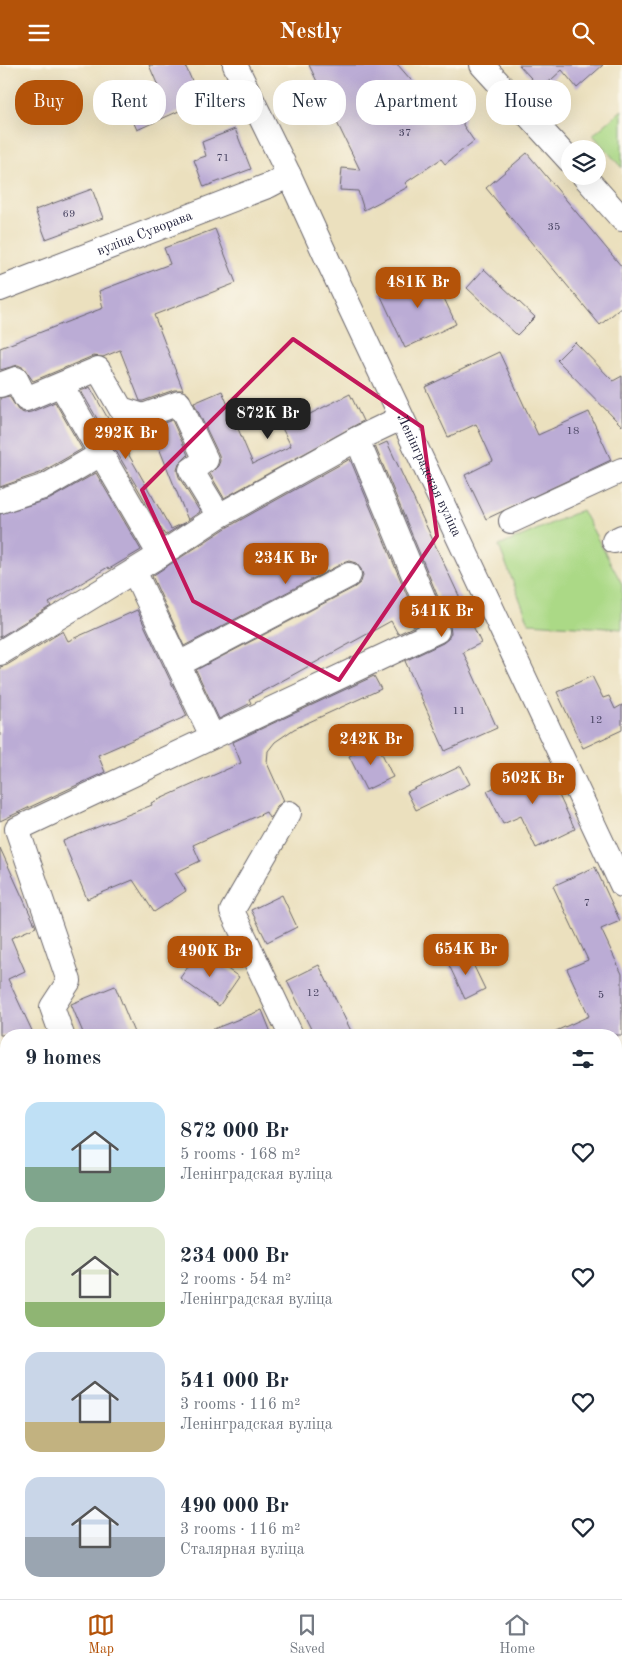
<!DOCTYPE html>
<meta charset="utf-8">
<style>
:root{--surface:#fff;--page:#f2f2f3;--text:#1f2937;--muted:#747a83;--line:#e0e1e3;--accent:#b45309}
body{margin:0;font-family:"Old Standard TT",serif;background:var(--page);color:var(--text);height:100vh;display:flex;flex-direction:column;font-size:19px;white-space:nowrap}
*{box-sizing:border-box;margin:0}
p{font-size:16px;color:var(--muted)}
.icon{flex:none;width:28px;height:28px;fill:none;stroke:currentColor;stroke-width:2;stroke-linecap:round;stroke-linejoin:round}
.map{position:relative;flex:1;overflow:hidden}
.details{position:absolute;left:0px;top:964px;width:622px;height:571px;display:flex;flex-direction:column;background:var(--surface);border-radius:20px 20px 0 0;box-shadow:0 5px 20px #0002}
.details>*{flex:none}
.guide{position:absolute;left:15px;top:15px;width:592px;height:45px;display:flex;gap:10px}
.tools{position:absolute;left:561px;top:75px;display:grid;gap:10px}
.tools a{display:grid;place-items:center;width:45px;height:45px;border-radius:50%;background:var(--surface);box-shadow:0 5px 20px #0002;font-size:25px}
.price{position:absolute;translate:-50% -42px;padding:0 11px;border-radius:10px;background:var(--accent);color:#fff;font-size:16px;line-height:32px;filter:drop-shadow(0 1px 2px #0008)}
.price::after{content:'';position:absolute;left:50%;top:30px;width:15px;height:11px;margin-left:-8px;background:inherit;clip-path:polygon(0 0,100% 0,50% 100%)}
.price.selected{background:#222;color:#fff}
ul{padding:0;list-style:none}
li{display:flex;align-items:center;gap:15px;height:125px;padding:0 25px}
li span{display:grid;place-items:center;flex:none;width:140px;height:100px;border-radius:15px;color:#555}
li>.icon{margin-inline-start:auto}
span .icon{width:60px;height:60px;fill:#fffc;stroke-width:1}
li b{font-size:21px}
h2{display:flex;justify-content:space-between;align-items:center;height:60px;padding:0 25px;font-size:21px}
.chip{padding:0 18px;border-radius:20px;background:var(--surface);box-shadow:0 5px 20px #0002;font-size:18px;line-height:45px}
.chip.selected{background:var(--accent);color:#fff}
header{display:flex;justify-content:space-between;align-items:center;height:65px;padding:0 25px;background:var(--accent);color:#fff;font-size:22px;font-weight:600}
.tab-bar{display:flex;justify-content:space-around;align-items:center;height:70px;border-top:1px solid var(--line);background:var(--surface);font-size:14px;color:var(--muted)}
.tab-bar a{display:grid;justify-items:center;gap:2px}
.tab-bar .selected{color:var(--accent)}
.map>svg:first-child{display:block}
</style>
<header><svg class="icon" aria-label="menu" viewBox="0 0 24 24"><path d="M4 6h16M4 12h16M4 18h16"/></svg>Nestly<svg class="icon" aria-label="search" viewBox="0 0 24 24"><circle cx="10" cy="10" r="6"/><path d="M15 15l6 6"/></svg></header>
<div class="map">
<svg width="622" height="1534" viewBox="0 0 622 1534">
<rect width="100%" height="100%" fill="#fbf7ec"/>
<filter id="ink" filterUnits="userSpaceOnUse"><feTurbulence type="fractalNoise" baseFrequency=".02" numOctaves="2"/><feDisplacementMap in="SourceGraphic" scale="10" xChannelSelector="R" yChannelSelector="G"/><feConvolveMatrix kernelMatrix="1 2 1 2 8 2 1 2 1" color-interpolation-filters="sRGB"/></filter>
<filter id="wash" filterUnits="userSpaceOnUse"><feTurbulence type="fractalNoise" baseFrequency=".0096" numOctaves="4" result="noise"/><feDisplacementMap in="SourceGraphic" scale="20" xChannelSelector="R" yChannelSelector="G"/><feGaussianBlur stdDeviation="1.12" result="paint"/><feColorMatrix in="noise" values="0 0 0 0 0 0 0 0 0 0 0 0 0 0 0 0 0 1.4 0 .05"/><feComposite in="paint" operator="in"/></filter>
<g filter="url(#wash)">
<rect width="100%" height="100%" fill="#ebe0be"/>
<g fill="#abd986" stroke="#667e60">
<path d="M622,45V103L593,70Z"/>
<path d="M582,445L622,519V564L529,558L499,481Z"/>
<path d="M616,1292L622,1302V1353L616,1356Z"/>
</g>
<g id="blocks">
<g fill="#bbacd5">
<path d="M149,0H185L201,36L137,65L124,36L158,21Z"/>
<path d="M309,0H398L424,30L466,38L463,60L474,76L445,99L441,94L405,118L408,122L364,145L358,126L340,125L342,103L360,105Z"/>
<path d="M519,0H603L577,23L562,5L541,24Z"/>
<path d="M235,64L251,104L204,122L194,95L206,91L202,77Z"/>
<path d="M527,88L622,202V242L600,260L486,123Z"/>
<path d="M92,124L103,153L46,174L35,145Z"/>
<path d="M215,164L236,218L154,250L183,325H174L143,336H140L120,285L103,292L93,291L33,316L24,303L18,300L0,305V283L103,243L99,226L170,199L164,183Z"/>
<path d="M484,204L535,252L517,270L467,223Z"/>
<path d="M431,205L456,259L405,283L380,229Z"/>
<path d="M575,277L613,316L622,311V361L557,295Z"/>
<path d="M499,287L538,370L589,347L611,395L486,454L465,410L493,396L476,359L448,372L425,322Z"/>
<path d="M90,322L171,464L186,457L165,470L81,326Z"/>
<path d="M222,326L253,399L291,381L282,363L350,329L363,356L224,433L210,409L218,401L220,396L219,390L194,338Z"/>
<path d="M9,331L18,345L24,348L31,347L55,337L82,384L40,408L0,422V333Z"/>
<path d="M172,355L188,390L179,399L177,405L179,412L200,447L188,455L151,363Z"/>
<path d="M387,377L481,578L463,587L497,663L445,686L405,596L443,578L448,574L451,568L450,561L375,381L376,382Z"/>
<path d="M350,394L419,559L398,569L391,556L249,634L251,638L219,654L196,605L355,522L361,517L363,510L361,504L356,498L349,496L343,498L184,581L152,511L226,463Z"/>
<path d="M96,408L141,485L109,504L108,502L70,525L49,538L51,541L0,572V449L50,434Z"/>
<path d="M137,545L187,651L98,690L105,707L0,756V602L7,600L63,566L68,576Z"/>
<path d="M374,611L381,624L294,664L275,677L268,686L267,698L284,736L277,741L271,752L269,753L266,747L193,780L200,796L175,808L186,826L154,847L133,815L87,834L63,776L152,740L151,738L241,698L233,677Z"/>
<path d="M592,611L603,633L609,631L615,644L622,640V665L583,683L557,627Z"/>
<path d="M377,678L393,712L366,725L349,691Z"/>
<path d="M544,699L575,764L536,783L521,751L503,759L487,726Z"/>
<path d="M461,701L470,719L416,745L407,727Z"/>
<path d="M0,783L36,862L11,873L25,906L8,914L34,970H0Z"/>
<path d="M595,802L620,856L601,864L622,909V970H547L589,951L567,904L588,895L553,821Z"/>
<path d="M282,830L297,862L267,877L251,845Z"/>
<path d="M200,885L239,912L219,941L180,913Z"/>
<path d="M468,889L485,924L465,934L448,898Z"/>
<path d="M319,900L353,970H314L287,916Z"/>
<path d="M115,921L135,970H84L71,939Z"/>
<path d="M262,945L272,970H202L201,969Z"/>
</g>
</g>
</g>
<g filter="url(#ink)">
<use href="#blocks" fill-opacity="0" stroke="#686469" stroke-width="1"/>
<g fill="none" stroke-linecap="round" stroke-linejoin="round">
<g stroke="#686469" stroke-width="26">
<g id="minor">
<path id="s1" d="M235,0L289,110L330,200L622,820"/>
<path d="M482,0L570,96"/>
<path d="M584,111L622,154"/>
<path id="s2" d="M0,224L270,120L289,110"/>
<path d="M0,320L16,314L26,334L98,304L121,344L143,351L179,338L206,395L191,405L219,451"/>
<path d="M61,320L160,490"/>
<path d="M0,436L46,421L101,389"/>
<path d="M511,456L622,405"/>
<path d="M614,476L622,472"/>
<path d="M134,506L212,671"/>
<path d="M0,588L160,490L219,451L357,374"/>
<path d="M179,599L349,510"/>
<path d="M289,748L232,846L291,970"/>
<path d="M62,970L52,942L69,916L17,764L437,566L357,374L401,353"/>
<path d="M616,1177L622,1175"/>
<path d="M0,1407L6,1405"/>
</g>
</g>
<g stroke="#686469" stroke-width="30">
<g id="major">
<path d="M616,1407L622,1404"/>
<path d="M616,1490L622,1483"/>
<path d="M317,1534L330,1529"/>
<path d="M583,1534L587,1529"/>
</g>
</g>
<use href="#minor" stroke="#fff" stroke-width="24"/>
<use href="#major" stroke="#f8bd89" stroke-width="28"/>
</g>
</g>
<path fill="none" stroke="#c2185b" stroke-width="4" stroke-linejoin="round" d="M293,274L422,362L437,471L339,615L193,536L142,425Z"/>
<g text-anchor="middle" dominant-baseline="central" stroke-width="4" stroke-linejoin="round" paint-order="stroke">
<g font-size="11" fill="#484462">
<text x="405" y="68">37</text>
<text x="223" y="93">71</text>
<text x="69" y="149">69</text>
<text x="554" y="162">35</text>
<text x="573" y="366">18</text>
<text x="459" y="646">11</text>
<text x="596" y="655">12</text>
<text x="587" y="838">7</text>
<text x="313" y="928">12</text>
<text x="601" y="930">5</text>
</g>
<g font-size="14" fill="#22223b" stroke="#fbf7ec">
<text stroke="none"><textPath href="#s2" startOffset="155">вуліца Суворава</textPath></text>
<text stroke="none"><textPath href="#s1" startOffset="454">Ленінградская вуліца</textPath></text>
</g>
</g>
</svg>
<div class="tools">
<a><svg class="icon" aria-label="layers" viewBox="0 0 24 24"><path d="M12 4l9 5-9 5-9-5zM3 14l9 5 9-5"/></svg></a>
</div>
<b class="price" style="left:418px;top:244px">481K Br</b>
<b class="price selected" style="left:268px;top:375px">872K Br</b>
<b class="price" style="left:126px;top:395px">292K Br</b>
<b class="price" style="left:286px;top:520px">234K Br</b>
<b class="price" style="left:442px;top:573px">541K Br</b>
<b class="price" style="left:371px;top:701px">242K Br</b>
<b class="price" style="left:533px;top:740px">502K Br</b>
<b class="price" style="left:466px;top:911px">654K Br</b>
<b class="price" style="left:210px;top:913px">490K Br</b>
<div class="guide">
<a class="chip selected">Buy</a>
<a class="chip">Rent</a>
<a class="chip">Filters</a>
<a class="chip">New</a>
<a class="chip">Apartment</a>
<a class="chip">House</a>
</div>
<section class="details">
<h2>9 homes<svg class="icon" aria-label="filters" viewBox="0 0 24 24"><path d="M4 7h16M4 17h16"/><circle cx="9" cy="7" r="2"/><circle cx="15" cy="17" r="2"/></svg></h2>
<ul>
<li><span style="background:linear-gradient(#bfe0f5 65%,#7fa58c 0)"><svg class="icon" aria-label="home" viewBox="0 0 24 24"><path d="M3 11l9-7 9 7M6 9v11h12V9"/></svg></span><div><b>872 000 Br</b><p>5 rooms · 168 m²</p><p>Ленінградская вуліца</p></div><svg class="icon" aria-label="heart" viewBox="0 0 24 24"><path d="M12 20l-8-8c-3-5 5-10 8-4 3-6 11-1 8 4z"/></svg></li>
<li><span style="background:linear-gradient(#dfe7d0 75%,#8fb573 0)"><svg class="icon" aria-label="home" viewBox="0 0 24 24"><path d="M3 11l9-7 9 7M6 9v11h12V9"/></svg></span><div><b>234 000 Br</b><p>2 rooms · 54 m²</p><p>Ленінградская вуліца</p></div><svg class="icon" aria-label="heart" viewBox="0 0 24 24"><path d="M12 20l-8-8c-3-5 5-10 8-4 3-6 11-1 8 4z"/></svg></li>
<li><span style="background:linear-gradient(#c9d6e8 70%,#c2b280 0)"><svg class="icon" aria-label="home" viewBox="0 0 24 24"><path d="M3 11l9-7 9 7M6 9v11h12V9"/></svg></span><div><b>541 000 Br</b><p>3 rooms · 116 m²</p><p>Ленінградская вуліца</p></div><svg class="icon" aria-label="heart" viewBox="0 0 24 24"><path d="M12 20l-8-8c-3-5 5-10 8-4 3-6 11-1 8 4z"/></svg></li>
<li><span style="background:linear-gradient(#c9d6e8 60%,#9aa5b1 0)"><svg class="icon" aria-label="home" viewBox="0 0 24 24"><path d="M3 11l9-7 9 7M6 9v11h12V9"/></svg></span><div><b>490 000 Br</b><p>3 rooms · 116 m²</p><p>Сталярная вуліца</p></div><svg class="icon" aria-label="heart" viewBox="0 0 24 24"><path d="M12 20l-8-8c-3-5 5-10 8-4 3-6 11-1 8 4z"/></svg></li>
</ul>
</section>
</div>
<nav class="tab-bar">
<a class="selected"><svg class="icon" aria-label="map" viewBox="0 0 24 24"><path d="M3 6l6-2 6 2 6-2v14l-6 2-6-2-6 2zM9 4v14M15 6v14"/></svg>Map</a>
<a><svg class="icon" aria-label="saved" viewBox="0 0 24 24"><path d="M7 4h10v16l-5-4-5 4z"/></svg>Saved</a>
<a><svg class="icon" aria-label="home" viewBox="0 0 24 24"><path d="M3 11l9-7 9 7M6 9v11h12V9"/></svg>Home</a>
</nav>
